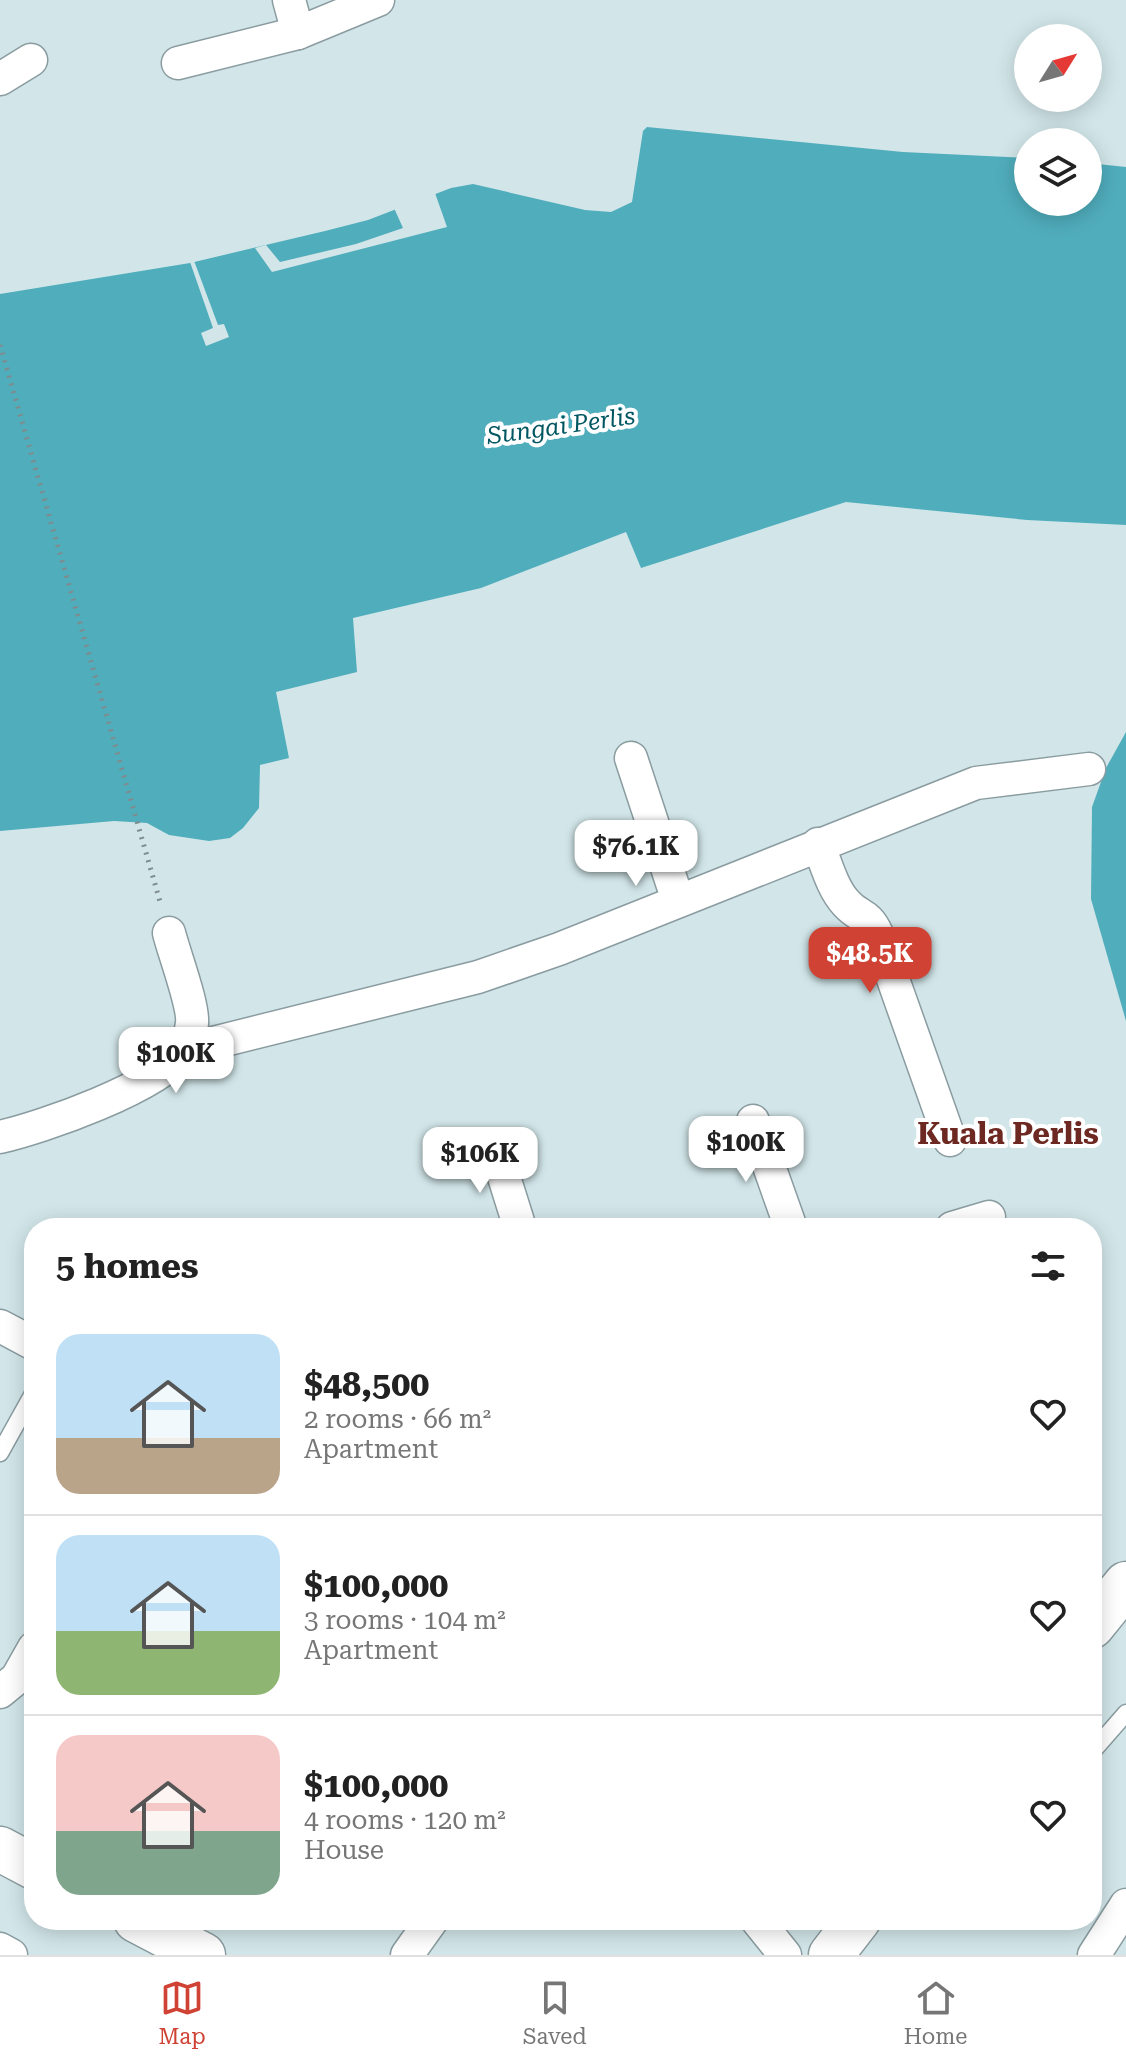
<!DOCTYPE html>
<meta charset="utf-8">
<style>
:root{--surface:#fff;--page:#f2f2f2;--text:#222;--muted:#767676;--line:#e0e0e0;--accent:#cf4234}
body{margin:0;font-family:"Roboto Serif",serif;background:var(--page);color:var(--text);height:100vh;display:flex;flex-direction:column;font-size:30px;white-space:nowrap}
*{box-sizing:border-box;margin:0}
p{font-size:26px;color:var(--muted)}
.icon{flex:none;width:44px;height:44px;fill:none;stroke:currentColor;stroke-width:2;stroke-linecap:round;stroke-linejoin:round}
.map{position:relative;flex:1;overflow:hidden}
.sheet{position:absolute;left:24px;top:1218px;width:1078px;height:712px;display:flex;flex-direction:column;background:var(--surface);border-radius:32px;box-shadow:0 4px 20px #0003}
.sheet>*{flex:none}
.needle{width:52px;rotate:53deg}
.buttons{position:absolute;left:1014px;top:24px;display:grid;gap:16px}
.buttons a{display:grid;place-items:center;width:88px;height:88px;border-radius:50%;background:var(--surface);box-shadow:0 4px 20px #0003;font-size:40px}
.price{position:absolute;translate:-50% -68px;padding:0 18px;border-radius:16px;background:#fff;color:#222;font-size:26px;line-height:52px;filter:drop-shadow(0 2px 4px #0008)}
.price::after{content:'';position:absolute;left:50%;top:48px;width:24px;height:18px;margin-left:-12px;background:inherit;clip-path:polygon(0 0,100% 0,50% 100%)}
.price.on{background:var(--accent);color:#fff}
ul{padding:0;list-style:none}
li{display:flex;align-items:center;gap:24px;height:200px;padding:0 32px}
li+li{border-top:2px solid var(--line)}
li span{display:grid;place-items:center;flex:none;width:224px;height:160px;border-radius:24px;color:#555}
li>.icon{margin-inline-start:auto}
span .icon{width:96px;height:96px;fill:#fffc;stroke-width:1}
li b{font-size:34px}
h2{display:flex;justify-content:space-between;align-items:center;height:96px;padding:0 32px;font-size:34px}
.tab-bar{display:flex;justify-content:space-around;align-items:center;height:112px;border-top:2px solid var(--line);background:var(--surface);font-size:22px;color:var(--muted)}
.tab-bar a{display:grid;justify-items:center;gap:4px}
.tab-bar .on{color:var(--accent)}
.map>svg:first-child{display:block}
</style>
<div class="map">
<svg width="1126" height="1955" viewBox="0 0 1126 1955">
<rect width="100%" height="100%" fill="#d2e6e9"/>
<g fill="#50adbc">
<path d="M647,127L903,152L1028,158V202H1088V163L1126,167V525L1027,520L846,502L641,568L626,532L481,588L353,618L357,672L276,692L289,758L260,765L259,808L243,828L230,838L209,841L169,835L147,823L114,821L0,831V294L190,263L325,231L368,220L451,188L473,184L585,210L611,212L632,202L643,131Z"/>
<path d="M1126,732V1021L1091,899L1092,807L1106,768Z"/>
</g>
<g fill="#d2e6e9">
<path d="M435,193L447,227L272,272L255,248L266,245L280,262L356,244L403,228L394,208Z"/>
<path d="M193,258L218,325L224,324L229,337L206,346L201,333L213,328L189,259Z"/>
</g>
<g fill="none" stroke-linecap="round" stroke-linejoin="round">
<g stroke="#8a9ca0" stroke-width="19">
<g id="lane">
<path d="M0,1453L34,1392"/>
<path d="M1092,1752L1126,1713"/>
</g>
</g>
<g stroke="#8a9ca0" stroke-width="35">
<g id="street">
<path d="M289,0L298,33"/>
<path d="M178,63L298,33L378,0"/>
<path d="M0,79L31,60"/>
<path d="M631,758L678,901"/>
<path d="M818,844C826,863 832,888 846,903C859,918 867,912 877,934L950,1140"/>
<path d="M185,1050L478,977L559,949L976,783L1089,769"/>
<path d="M753,1121L791,1228"/>
<path d="M0,1137C44,1127 157,1087 183,1052C188,1046 191,1031 192,1023C194,1006 174,953 169,933"/>
<path d="M494,1145L520,1228"/>
<path d="M952,1228L989,1217"/>
<path d="M0,1326L34,1344"/>
<path d="M0,1692L17,1678L34,1648"/>
<path d="M757,1920L785,1955"/>
<path d="M0,1949L11,1955"/>
<path d="M407,1955L432,1920"/>
<path d="M1094,1955L1126,1905"/>
</g>
</g>
<g stroke="#8a9ca0" stroke-width="47">
<g id="secondary">
<path d="M1092,1626L1126,1584"/>
<path d="M0,1849L34,1867"/>
<path d="M136,1920L203,1955"/>
<path d="M831,1955L858,1920"/>
</g>
</g>
<path stroke="#7e8c8e" stroke-width="5" stroke-dasharray="2 6" stroke-linecap="butt" d="M0,345L161,905"/>
<use href="#lane" stroke="#fff" stroke-width="16"/>
<use href="#street" stroke="#fff" stroke-width="32"/>
<use href="#secondary" stroke="#fff" stroke-width="44"/>
</g>
<g text-anchor="middle" dominant-baseline="central" stroke-width="8" stroke-linejoin="round" paint-order="stroke">
<g font-size="24" font-style="italic" fill="#005661" stroke="#fff">
<text transform="translate(561 426) rotate(-8)">Sungai Perlis</text>
</g>
<g font-size="30" font-weight="bold" fill="#6d2921" stroke="#fff">
<text x="1008" y="1133">Kuala Perlis</text>
</g>
</g>
</svg>
<div class="buttons">
<a><svg class="needle" viewBox="-14 -14 28 28"><path d="M0-13l5 13h-10z" fill="#e53935"/><path d="M0 13l5-13h-10z" fill="#767676"/></svg></a>
<a><svg class="icon" aria-label="layers" viewBox="0 0 24 24"><path d="M12 4l9 5-9 5-9-5zM3 14l9 5 9-5"/></svg></a>
</div>
<b class="price" style="left:636px;top:888px">$76.1K</b>
<b class="price on" style="left:870px;top:995px">$48.5K</b>
<b class="price" style="left:176px;top:1095px">$100K</b>
<b class="price" style="left:746px;top:1184px">$100K</b>
<b class="price" style="left:480px;top:1195px">$106K</b>
<section class="sheet">
<h2>5 homes<svg class="icon" aria-label="filters" viewBox="0 0 24 24"><path d="M4 7h16M4 17h16"/><circle cx="9" cy="7" r="2"/><circle cx="15" cy="17" r="2"/></svg></h2>
<ul>
<li><span style="background:linear-gradient(#bfe0f5 65%,#b9a48a 0)"><svg class="icon" aria-label="home" viewBox="0 0 24 24"><path d="M3 11l9-7 9 7M6 9v11h12V9"/></svg></span><div><b>$48,500</b><p>2 rooms · 66 m²</p><p>Apartment</p></div><svg class="icon" aria-label="heart" viewBox="0 0 24 24"><path d="M12 20l-8-8c-3-5 5-10 8-4 3-6 11-1 8 4z"/></svg></li>
<li><span style="background:linear-gradient(#bfe0f5 60%,#8fb573 0)"><svg class="icon" aria-label="home" viewBox="0 0 24 24"><path d="M3 11l9-7 9 7M6 9v11h12V9"/></svg></span><div><b>$100,000</b><p>3 rooms · 104 m²</p><p>Apartment</p></div><svg class="icon" aria-label="heart" viewBox="0 0 24 24"><path d="M12 20l-8-8c-3-5 5-10 8-4 3-6 11-1 8 4z"/></svg></li>
<li><span style="background:linear-gradient(#f6c9c9 60%,#7fa58c 0)"><svg class="icon" aria-label="home" viewBox="0 0 24 24"><path d="M3 11l9-7 9 7M6 9v11h12V9"/></svg></span><div><b>$100,000</b><p>4 rooms · 120 m²</p><p>House</p></div><svg class="icon" aria-label="heart" viewBox="0 0 24 24"><path d="M12 20l-8-8c-3-5 5-10 8-4 3-6 11-1 8 4z"/></svg></li>
</ul>
</section>
</div>
<nav class="tab-bar">
<a class="on"><svg class="icon" aria-label="map" viewBox="0 0 24 24"><path d="M3 6l6-2 6 2 6-2v14l-6 2-6-2-6 2zM9 4v14M15 6v14"/></svg>Map</a>
<a><svg class="icon" aria-label="saved" viewBox="0 0 24 24"><path d="M7 4h10v16l-5-4-5 4z"/></svg>Saved</a>
<a><svg class="icon" aria-label="home" viewBox="0 0 24 24"><path d="M3 11l9-7 9 7M6 9v11h12V9"/></svg>Home</a>
</nav>
